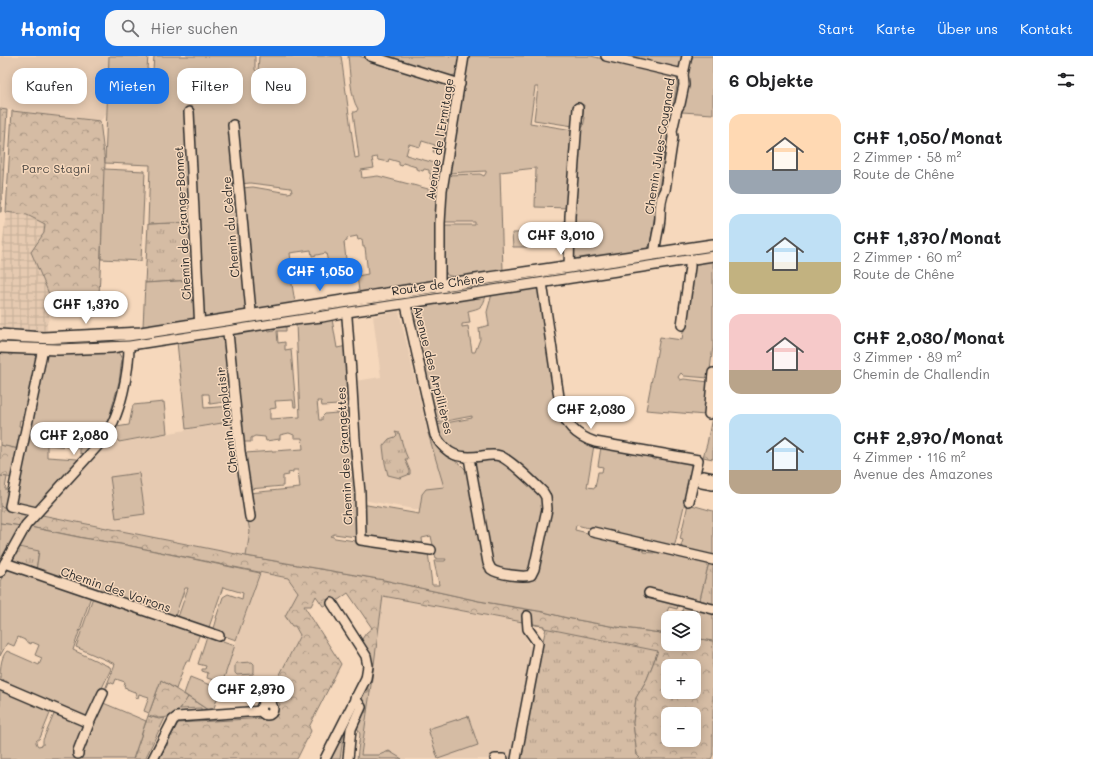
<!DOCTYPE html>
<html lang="de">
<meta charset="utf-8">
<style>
:root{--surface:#fff;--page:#f6f6f6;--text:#202124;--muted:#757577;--accent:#1a73e8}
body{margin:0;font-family:Mali,sans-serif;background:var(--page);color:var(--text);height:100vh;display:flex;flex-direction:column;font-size:15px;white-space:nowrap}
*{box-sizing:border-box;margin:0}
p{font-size:13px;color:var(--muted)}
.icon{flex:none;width:22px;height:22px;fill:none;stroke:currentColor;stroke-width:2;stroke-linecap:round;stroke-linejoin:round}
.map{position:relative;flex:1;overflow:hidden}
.details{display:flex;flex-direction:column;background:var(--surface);width:380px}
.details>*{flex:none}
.banner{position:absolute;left:12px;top:12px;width:380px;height:36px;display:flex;gap:8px}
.tools{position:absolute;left:661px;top:555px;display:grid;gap:8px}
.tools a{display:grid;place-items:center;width:40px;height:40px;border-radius:8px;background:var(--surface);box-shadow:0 2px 10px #0003;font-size:20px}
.price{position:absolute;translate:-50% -34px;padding:0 9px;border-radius:14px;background:#fff;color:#222;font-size:13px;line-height:26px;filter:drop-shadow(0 1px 2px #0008)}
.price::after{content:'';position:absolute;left:50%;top:24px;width:12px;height:9px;margin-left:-6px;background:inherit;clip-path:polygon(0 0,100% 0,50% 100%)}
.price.current{background:var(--accent);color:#fff}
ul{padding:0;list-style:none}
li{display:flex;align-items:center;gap:12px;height:100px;padding:0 16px}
li span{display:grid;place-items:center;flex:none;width:112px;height:80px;border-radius:12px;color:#555}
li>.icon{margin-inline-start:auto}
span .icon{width:48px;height:48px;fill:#fffc;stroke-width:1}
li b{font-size:17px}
h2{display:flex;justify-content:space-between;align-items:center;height:48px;padding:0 16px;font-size:17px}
.tag{padding:0 14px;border-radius:12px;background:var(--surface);box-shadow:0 2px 10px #0003;font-size:14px;line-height:36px}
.tag.current{background:var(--accent);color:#fff}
header{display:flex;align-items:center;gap:24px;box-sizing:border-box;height:56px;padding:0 20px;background:var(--accent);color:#fff}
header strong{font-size:19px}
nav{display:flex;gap:22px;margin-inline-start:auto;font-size:14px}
.search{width:280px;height:36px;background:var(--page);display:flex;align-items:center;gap:10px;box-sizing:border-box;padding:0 14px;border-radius:12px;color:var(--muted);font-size:15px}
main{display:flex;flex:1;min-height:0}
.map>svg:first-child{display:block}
</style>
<header>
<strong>Homiq</strong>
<div class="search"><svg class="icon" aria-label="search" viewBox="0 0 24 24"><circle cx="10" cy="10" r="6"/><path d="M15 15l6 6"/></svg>Hier suchen</div>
<nav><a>Start</a><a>Karte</a><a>Über uns</a><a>Kontakt</a></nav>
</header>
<main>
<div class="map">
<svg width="713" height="703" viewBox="0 0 713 703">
<defs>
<pattern id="industrial-grid" width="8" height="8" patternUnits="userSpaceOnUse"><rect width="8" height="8" fill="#e6cab1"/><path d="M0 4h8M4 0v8" fill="none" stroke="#c5ae98"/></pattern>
<pattern id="grass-tufts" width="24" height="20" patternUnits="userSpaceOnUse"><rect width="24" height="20" fill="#d5bca4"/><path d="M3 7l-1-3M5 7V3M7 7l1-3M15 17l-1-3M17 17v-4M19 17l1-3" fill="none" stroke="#ad9986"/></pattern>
<pattern id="forest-firs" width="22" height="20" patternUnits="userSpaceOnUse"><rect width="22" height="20" fill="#d5bca4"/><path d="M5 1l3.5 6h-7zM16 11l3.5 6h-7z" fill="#ad9986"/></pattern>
<pattern id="park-crowns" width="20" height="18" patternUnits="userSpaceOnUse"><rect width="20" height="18" fill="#d5bca4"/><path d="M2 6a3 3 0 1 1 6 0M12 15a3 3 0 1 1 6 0" fill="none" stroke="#ad9986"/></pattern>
</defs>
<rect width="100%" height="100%" fill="#f6d8bc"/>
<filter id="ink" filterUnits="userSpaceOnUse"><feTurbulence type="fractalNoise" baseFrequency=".025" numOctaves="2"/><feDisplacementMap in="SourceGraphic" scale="8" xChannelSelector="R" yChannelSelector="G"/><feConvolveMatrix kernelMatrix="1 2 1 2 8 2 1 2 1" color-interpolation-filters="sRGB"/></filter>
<g filter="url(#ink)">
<g fill="#e6cab1">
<path d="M0,0H109L106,59L100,65L0,53Z"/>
<path d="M399,255L428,377L444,431L422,438L420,454L368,445L363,439L355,325L381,321L373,260Z"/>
<path d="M234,365L250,476L246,500L42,459L106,389Z"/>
<path d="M260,517L289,522L294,529L298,537L295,570L300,579L269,640L221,643L228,622L224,620Z"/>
<path d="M382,540L521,566L529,590L536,589L513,703H361Z"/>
</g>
<path fill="url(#industrial-grid)" d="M6,156L27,159L45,168L44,177L31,196L49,238L53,244L49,249V262L47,268V276L0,273V213Z"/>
<g fill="url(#grass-tufts)" stroke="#807468">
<path d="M192,166L194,224L145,227L148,168Z"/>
<path d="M395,376L399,377C402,386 404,395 408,403H405L410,415V418L400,422L388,419L385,407L383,390L389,383L395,381L397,379Z"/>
<path d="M19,491L39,494L36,515L13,506V501Z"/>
<path d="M709,506L713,507V550L699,547Z"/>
<path d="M535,567L661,593L658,595L647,623L636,642L633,667L637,699L641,703H519L526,657L546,572H544V570L535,569Z"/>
<path d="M188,641L211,656L201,657V652L180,653Z"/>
<path d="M354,652L344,675L340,703H327Z"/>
<path d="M148,660L159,663L165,662L145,703H133Z"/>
</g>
<path fill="url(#forest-firs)" stroke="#807468" d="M370,607L374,608L361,699H379L389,695L402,703H357L360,678L357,671L362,661L361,657L366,650L359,639Z"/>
<g fill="url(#park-crowns)" stroke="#807468" fill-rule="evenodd">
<path d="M0,53L7,54L1,156H0Z"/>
<path d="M12,55L100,65L105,107L99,240L49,238L31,196L44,177L45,168L27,159L6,156Z"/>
<path d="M713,355V403L703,401L707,388Z"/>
<path d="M0,389L20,393L14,422L0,420Z"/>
<path d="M0,450L30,457L21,470L0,467Z"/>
<path d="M42,459L246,500L384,524L479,545L544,556L567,562L610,570L668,578V588H694V582L713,585V699L711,703H641L637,699L633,667L636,642L647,623L658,595L544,572V570L383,540L374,608L370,607L360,586L366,577L372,572L348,537L334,547L323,550L316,540L311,550H304L341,608L309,671L311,675L297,703H159L178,667L267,662L273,661L280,648L269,640L300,579L295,570H292L285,560L298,536L288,522L126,489L84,482L30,471ZM668,610H694V636H668ZM668,658H694V684H668Z"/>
<path d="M161,624L188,641C178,658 168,666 148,660Z"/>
</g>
<g fill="#d5bca4" stroke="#807468">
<path d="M109,0H148L147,13L153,14L154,0H255V14L258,16L259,0H341L355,102L359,101L353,56H356L358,53C350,41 350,14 348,0H359L450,28L455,34L444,95L443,97L433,96L435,89L422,85L420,91L409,88L406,99L442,109L439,129L437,131L431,129L433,124L430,123L431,118L429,117V114L424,113L423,115L416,113V111L403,107L402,110L399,109V106L389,103L388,106L378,104L377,101L372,102L374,112L361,114L362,122L378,120L436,135L439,138L436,225L355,238L359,235L357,220L368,218L365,191H363L362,183L358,184L357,180L347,182V185L344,186L347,212L333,214L324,213L323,207H328L326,197L312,200L311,194L290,197L293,221L291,222L295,247L252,254L242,132L253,131L288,137L292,136L291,132L250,127L240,128L249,255L201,262L192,166L148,168L150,109L105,107Z"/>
<path d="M381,0H460L457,18L449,21Z"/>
<path d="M468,0H591L676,21L678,25L668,76L650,189L645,194L574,205L573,197L579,71H583L585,62H582L584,49L575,48L573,70L534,64L538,31H535L530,67L573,74L569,152L535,151L536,112L500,116L503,215L475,220V218L454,221L447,219L444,212L445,169H475V166H443L446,119L480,118L484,120L486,117V115L447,117Z"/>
<path d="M619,0H683L681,9L678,13Z"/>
<path d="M691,0H713V58L682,56L688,23L687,17Z"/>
<path d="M104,113L145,115L141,205L101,203Z"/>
<path d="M512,177H531L534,181L529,186V191H513Z"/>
<path d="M713,204V290L709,322L684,320L681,317L678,321L680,324L684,323L709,326L705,359L646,354L660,281L682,284L692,207Z"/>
<path d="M194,224L195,263L143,271L145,227Z"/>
<path d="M535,231L540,234L558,353L594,389L587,431L595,432L598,416H602L603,411L598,410L601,391L651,399L652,403L656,404L657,400L687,406C691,408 692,411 692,416L675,488L671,491L576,469L575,474L596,479V481L643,492L644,496L655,497L657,493L709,506L699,547H679L677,553L669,551L665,560V565L668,567V578L610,570L567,562L544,556L479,545L384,524L246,500L250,476L248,465H253L249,437L300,432L298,414H293V416L288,417L289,419L283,420V430L250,433L245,397L303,393L302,382H294V379L289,377L280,379V383L266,385L265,381L255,380L251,382V386H244L242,383L232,278L267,272L269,275L274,274L276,271L286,270V275H277L278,287L285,286V294L291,293L296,351H294L293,344L275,345L276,352L270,353V363L300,361L296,268L332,263L337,292L347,290L350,353L343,354L339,349L322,350L321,345H317L319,364H322V361L325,358L350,356L355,411L358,479L356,481L334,478L331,480L335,482L428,496L432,529H439C438,520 435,513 434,505H445L446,503H436L431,480L422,482L423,491L364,482L363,449H367L419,458L422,438L426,433L444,431L428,377C433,385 436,393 444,398C453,405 463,407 468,418L485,509L528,524L550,447L513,405L461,396L454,394L447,389L442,383L436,369L472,362V360L436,367L410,252L413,250L486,239C483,252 480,252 468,255L470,267L462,268V271L468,270L472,296H475L480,283L479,272L489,269L487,256L492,238Z"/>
<path d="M223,279L225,280L232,345L210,348L209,338H203L204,352L233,350L234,365L186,373L177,286Z"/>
<path d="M115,295L118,296L122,303L119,326L109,362L95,385L84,398L80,397V392L47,389V401L77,403L78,404L33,454L13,449L46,297Z"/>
<path d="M0,296H7L9,299H12V296L36,297L38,299L26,365L20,364L19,370L24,371L20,393L0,389Z"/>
<path d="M164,346L167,377L119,386L117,383L116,371L129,369L133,349Z"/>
<path d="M493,402L504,406L540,438L544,448L532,513L525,518L497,512L493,509L473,407L474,404Z"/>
<path d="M139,417L145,458L116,462L110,421Z"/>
<path d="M0,420L7,421L5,433L12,434L8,452L0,450Z"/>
<path d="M688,448L713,455V501L684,494L681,490L683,484L680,483Z"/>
<path d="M0,467L21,470L0,508Z"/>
<path d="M30,471L83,482L126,489L260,517L236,584L213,576L217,562H216L223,541L228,538L242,543L243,537L223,531L208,574L177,564L188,532H185L174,563L36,515L39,495L19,491Z"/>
<path d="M9,513L13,514L91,540L73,594L110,611L111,613L102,632H100L97,638L98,642L89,663L0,627C0,617 0,601 7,595L39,609L42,602L35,599L39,589L32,586L31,588L25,585V584L18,581L14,590L7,587L0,600V525L5,516Z"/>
<path d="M93,541L200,577L190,605H186L176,633L161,624L149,657L144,655L149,641L139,638L138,642L135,641L137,637L127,633V632L124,631L125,626L116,623L114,628L109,626L107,631H106L115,608L76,591Z"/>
<path d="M684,549L713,556V585L694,582V562H680Z"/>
<path d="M207,580L235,589L214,652L211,656L184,638L190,621L215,631L216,625L207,622L208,617L202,615V613H205L206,610L198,608Z"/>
<path d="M252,606L254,608V616L253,618L237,619L235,617V609L236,607Z"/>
<path d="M0,633L51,655L40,682L36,685V687L38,690L43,689V684L55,656L86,670L80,695L101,646L146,665L133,703H0Z"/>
<path d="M468,660L478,689L438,703L428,673Z"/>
</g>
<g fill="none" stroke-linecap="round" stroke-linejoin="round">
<g stroke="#2b2b2b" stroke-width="12">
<g id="minor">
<path d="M370,0L460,28"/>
<path d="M606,0L683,18"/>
<path d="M189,56L200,274"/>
<path d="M233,69L252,266"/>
<path d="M655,204C653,190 659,176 660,162C660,153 660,142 665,134L673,81L672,75L677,53L680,48L684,29L683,18L687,0"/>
<path d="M569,217L570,160L578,52"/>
<path d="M541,220L560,348C564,368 576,380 595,386L698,404L689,445"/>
<path d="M441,235L440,225V167L442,134L464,0"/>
<path d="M404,240L435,379C447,400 459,403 482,400C488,399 494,398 500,400C510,404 535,428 543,436L546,441L547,453L534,513L531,519C524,522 497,518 491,513C491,512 488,508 488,507L469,402"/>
<path d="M346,248L351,316L355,383L360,437L361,484L431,494"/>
<path d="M227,267L240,395L250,461"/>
<path d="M682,269L690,211V202"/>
<path d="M709,358L713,317"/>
<path d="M713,422L703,420L702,427L713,429"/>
<path d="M36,456L10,450L42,297L43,286"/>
<path d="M593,476L713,504"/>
<path d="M5,507L219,580"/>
<path d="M0,516L26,469L101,386C121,362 130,312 129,282"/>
<path d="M649,537L713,553"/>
<path d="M0,629L89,667L103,637"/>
<circle cx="267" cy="653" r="6"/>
<path d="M78,698V695L89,667"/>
<path d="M153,703L173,664L177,661L262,655"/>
<path d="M325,703L366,622L368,610L366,600L332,547"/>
<path d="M348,703L351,673L361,651L355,642"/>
<path d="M495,703H503"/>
<path d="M516,703L538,587L528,573L527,560"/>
</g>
</g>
<g stroke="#2b2b2b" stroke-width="14">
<g id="major">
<path d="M0,279L43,282L141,277L469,225L713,189"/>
<path d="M0,291L58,293L111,291L293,263L322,260L347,255L449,240L713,199"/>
</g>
</g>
<use href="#minor" stroke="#f6d8bc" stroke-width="9"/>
<use href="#major" stroke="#f6d8bc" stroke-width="11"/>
<path stroke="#2b2b2b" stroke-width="1" d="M0,286L58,288L129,285L713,195"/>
</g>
</g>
<g text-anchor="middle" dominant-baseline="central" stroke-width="3" stroke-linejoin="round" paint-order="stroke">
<g font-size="12" fill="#2b2b2b" stroke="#f6d8bc">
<text transform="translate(439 83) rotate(-81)">Avenue de l'Ermitage</text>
<text transform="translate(659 90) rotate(-81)">Chemin Jules-Cougnard</text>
<text transform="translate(182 167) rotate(-93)">Chemin de Grange-Bonnet</text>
<text transform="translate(230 171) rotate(-95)">Chemin du Cèdre</text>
<text transform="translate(438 228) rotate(-8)">Route de Chêne</text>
<text transform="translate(434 314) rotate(76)">Avenue des Arpillières</text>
<text transform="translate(226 364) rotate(-97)">Chemin Monplaisir</text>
<text transform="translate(344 400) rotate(-93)">Chemin des Grangettes</text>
<text transform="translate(116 533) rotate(19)">Chemin des Voirons</text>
</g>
<g font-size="12" fill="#4d4843" stroke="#f6d8bc">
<text x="56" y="112">Parc Stagni</text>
</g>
</g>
</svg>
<div class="tools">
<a><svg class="icon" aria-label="layers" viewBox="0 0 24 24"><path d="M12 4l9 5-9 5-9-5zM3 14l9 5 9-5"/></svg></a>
<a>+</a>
<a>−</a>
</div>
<b class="price" style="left:561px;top:200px">CHF 3,010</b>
<b class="price current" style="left:320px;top:236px">CHF 1,050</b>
<b class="price" style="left:86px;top:269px">CHF 1,370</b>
<b class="price" style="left:591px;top:374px">CHF 2,030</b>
<b class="price" style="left:74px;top:400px">CHF 2,080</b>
<b class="price" style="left:251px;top:654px">CHF 2,970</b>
<div class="banner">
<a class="tag">Kaufen</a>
<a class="tag current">Mieten</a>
<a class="tag">Filter</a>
<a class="tag">Neu</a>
</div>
</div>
<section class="details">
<h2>6 Objekte<svg class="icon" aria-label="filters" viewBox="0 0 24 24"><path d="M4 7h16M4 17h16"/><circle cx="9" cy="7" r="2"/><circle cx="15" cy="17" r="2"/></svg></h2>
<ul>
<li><span style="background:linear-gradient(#ffd9b3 70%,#9aa5b1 0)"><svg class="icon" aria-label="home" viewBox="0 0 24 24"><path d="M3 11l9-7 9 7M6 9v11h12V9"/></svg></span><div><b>CHF 1,050/Monat</b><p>2 Zimmer · 58 m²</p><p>Route de Chêne</p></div></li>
<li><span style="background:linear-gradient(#bfe0f5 60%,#c2b280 0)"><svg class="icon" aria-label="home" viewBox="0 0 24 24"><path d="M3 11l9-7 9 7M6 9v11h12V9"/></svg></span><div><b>CHF 1,370/Monat</b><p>2 Zimmer · 60 m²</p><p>Route de Chêne</p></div></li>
<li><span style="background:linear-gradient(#f6c9c9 70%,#b9a48a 0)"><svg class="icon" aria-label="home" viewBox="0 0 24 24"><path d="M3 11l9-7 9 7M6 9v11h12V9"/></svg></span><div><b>CHF 2,030/Monat</b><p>3 Zimmer · 89 m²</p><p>Chemin de Challendin</p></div></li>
<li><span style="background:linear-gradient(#bfe0f5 70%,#b9a48a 0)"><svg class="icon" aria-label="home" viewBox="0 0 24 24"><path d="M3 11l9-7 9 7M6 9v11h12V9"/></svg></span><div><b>CHF 2,970/Monat</b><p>4 Zimmer · 116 m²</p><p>Avenue des Amazones</p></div></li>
</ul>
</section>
</main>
